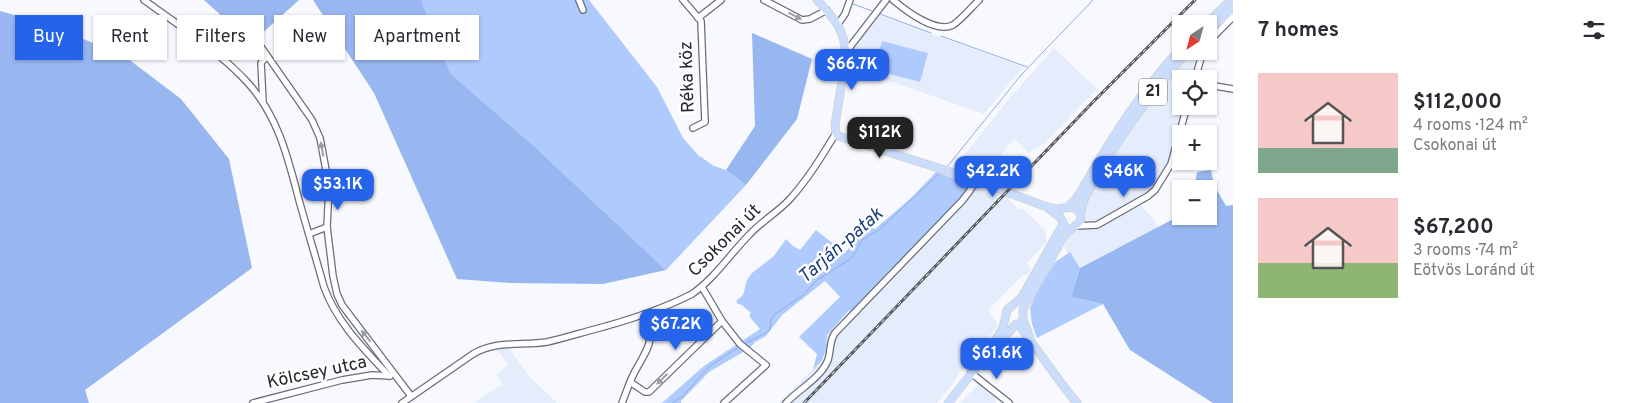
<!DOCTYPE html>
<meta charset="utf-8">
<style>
:root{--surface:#fff;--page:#f2f2f3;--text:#2b2b33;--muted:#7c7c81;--accent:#2563eb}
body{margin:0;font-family:Overpass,sans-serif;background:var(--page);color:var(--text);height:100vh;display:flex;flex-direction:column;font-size:19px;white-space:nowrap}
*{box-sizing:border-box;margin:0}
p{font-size:16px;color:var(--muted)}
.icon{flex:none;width:28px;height:28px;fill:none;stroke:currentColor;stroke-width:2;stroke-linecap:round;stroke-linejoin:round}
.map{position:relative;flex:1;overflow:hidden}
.details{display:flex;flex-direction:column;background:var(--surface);width:400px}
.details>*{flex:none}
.hud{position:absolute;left:15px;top:15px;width:475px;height:45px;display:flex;gap:10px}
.needle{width:32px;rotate:216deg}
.buttons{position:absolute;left:1172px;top:15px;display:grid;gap:10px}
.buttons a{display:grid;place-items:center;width:45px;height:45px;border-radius:0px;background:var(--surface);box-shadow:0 1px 4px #0004;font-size:25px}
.price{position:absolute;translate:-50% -42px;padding:0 11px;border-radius:10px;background:var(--accent);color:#fff;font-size:16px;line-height:32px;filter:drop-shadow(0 1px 2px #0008)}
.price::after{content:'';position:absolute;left:50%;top:30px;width:15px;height:11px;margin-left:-8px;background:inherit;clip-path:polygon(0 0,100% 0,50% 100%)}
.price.active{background:#222;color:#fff}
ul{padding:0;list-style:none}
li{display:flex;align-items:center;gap:15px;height:125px;padding:0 25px}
li span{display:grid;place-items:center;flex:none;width:140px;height:100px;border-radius:0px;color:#555}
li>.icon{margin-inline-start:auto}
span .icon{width:60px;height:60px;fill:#fffc;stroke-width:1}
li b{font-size:21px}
h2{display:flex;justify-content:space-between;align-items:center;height:60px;padding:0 25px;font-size:21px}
.pill{padding:0 18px;border-radius:0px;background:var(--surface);box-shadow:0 1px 4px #0004;font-size:18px;line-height:45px}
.pill.active{background:var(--accent);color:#fff}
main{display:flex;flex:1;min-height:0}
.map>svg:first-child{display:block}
</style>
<main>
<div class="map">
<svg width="1233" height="403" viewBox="0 0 1233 403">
<rect width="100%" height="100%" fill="#f7f9fe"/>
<g fill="#e5edfc">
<path d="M880,15L1023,67L984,114L849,67L850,54L866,31Z"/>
<path d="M1054,48L1097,89L1045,143L1029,153L1014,139L988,170L982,165L976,172L955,167L1008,100Z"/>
<path d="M1194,51H1196L1192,79H1181V106H1185L1169,163L1153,189L1137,200L1159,227L1080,268L1070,253H1068L1064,247L1072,233L1079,230L1087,216L1085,209L1087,203L1125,137L1145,108L1161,88Z"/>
<path d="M1019,175L1025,181L1009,199L1019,210L1022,208L1043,228L1046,234V243L1027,263L1032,269L1026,275L1024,274L988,310L998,325L982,347L959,373L950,388L937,403H779L822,360L826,349L827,335L850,309L856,317L979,187L999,194Z"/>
<path d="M509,348L528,375L557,403H474L502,384L497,374L508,365L497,350Z"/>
<path d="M980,382L998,397L995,403H960Z"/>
</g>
<g fill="#afcbfd">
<path d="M421,0H589L657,87L683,138L698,155L714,166L726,170L746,185L666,270L535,147L451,74Z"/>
<path d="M882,41L928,53L920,82L874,70Z"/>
<path d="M936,172L979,187L856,317L849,310L827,335L826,349L822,360L813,370L817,354L799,337L840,297L825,281L782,315L766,336L755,342L750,348L709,372L681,401V403H662L704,366L760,329L749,316L751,313L742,305L738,304L736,301L743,295L747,280L752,273L774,256L786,239L793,246L800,250L816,230L845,253L868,224L875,229L911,198Z"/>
<path d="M1070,252L1080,268L1071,297L1103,304L1037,338L1032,324L1030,308L1037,292L1055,262Z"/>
</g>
<g fill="#98b6ef">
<path d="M204,0H299L259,36H244Z"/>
<path d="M313,0H421L451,74L535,147L666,270L603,284L510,283L457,279L374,93Z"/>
<path d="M0,11L46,24L123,55L181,99L229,159L252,268L85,390L89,403H0Z"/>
<path d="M752,33L812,59L797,119L746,185L726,170L755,126Z"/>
<path d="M1211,170L1214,185L1226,206L1233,205V403H1213L1130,350L1103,304L1071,297L1080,268L1181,215L1209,216V189H1194L1197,172Z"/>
</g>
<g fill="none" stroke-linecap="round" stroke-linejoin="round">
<g stroke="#8fade5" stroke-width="1">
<path d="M853,4L872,11"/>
<path d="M880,14L931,33"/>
<path d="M941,36L1027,67"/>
<path d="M947,167L1021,75L1093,0"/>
<path d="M744,344L767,332L770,329L771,320L776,313L802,296L817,280L849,260L856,252L862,240L879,230L942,171"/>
<path d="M672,403L682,397L710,366L739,347"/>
</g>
<g stroke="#686d78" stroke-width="8">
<g id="minor">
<path d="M144,0C177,24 221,53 248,83C278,116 288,158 299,200C307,229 316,258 324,287C337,323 364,349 389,376"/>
<path d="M579,0L583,10"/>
<path d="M683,0L701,21L705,122L693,128"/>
<path d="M764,0L802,20L810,19L827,10"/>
<path d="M893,0C905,10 936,34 953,25C962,19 971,8 979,0"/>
<path d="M698,18L721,0"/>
<path d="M838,24L845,14L850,0"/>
<path d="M1209,41L1233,17"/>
<path d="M259,44L312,120L320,138L329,186L327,227L333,276L337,294L342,305L411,396"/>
<path d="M846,52L886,0"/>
<path d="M1195,79L1203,51"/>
<path d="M1209,85L1233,89"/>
<path d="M263,102L261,63L267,56"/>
<path d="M1076,226L1097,225L1148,196L1155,190L1171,164L1187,106"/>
<path d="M309,234L327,227"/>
<path d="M702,287L722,321L740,344L766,365L724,403"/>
<path d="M971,373L1009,403"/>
<path d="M630,382L645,392H649L722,321"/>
<path d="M253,403L342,380L372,375L390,376"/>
<path d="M402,403L473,354C497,340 521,346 547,342C561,339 574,335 588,331C623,322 659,311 692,294C715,278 730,254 750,234C762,221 778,212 790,199C808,179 822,156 836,133"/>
<path d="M622,403C627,390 631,377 638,366C651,343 654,340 644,314"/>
<path d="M786,403C799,389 821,378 828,360C831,351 829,341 835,333L962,201L969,192L976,180"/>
</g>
</g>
<g stroke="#d3d4d5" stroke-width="9">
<g id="major">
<path d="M817,0C834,18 845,30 846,56L835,125L836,133L838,136L976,180L1044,206L1056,209L1072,207L1080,212C1083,222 1078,224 1071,229C1067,232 1063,238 1060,243L1023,309V319L1030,338"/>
<path d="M1206,24L1231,0"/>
<path d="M1209,30L1233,8"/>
<path d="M1068,207L1076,199C1090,177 1102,154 1116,133C1135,103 1157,74 1181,48"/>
<path d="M1049,209L1060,217L1065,226"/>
<path d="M1081,214C1081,201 1090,190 1096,179C1121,133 1153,91 1188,51"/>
<path d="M1018,324C1038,350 1056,378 1077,403"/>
<path d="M986,356L992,352L1016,324"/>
<path d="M948,403L984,358L1003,328L1007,310L1022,297L1063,224"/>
</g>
</g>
<use href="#minor" stroke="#fff" stroke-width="5.5"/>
<use href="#major" stroke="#cbddfd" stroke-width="7"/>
<g stroke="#5a5c61" stroke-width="3">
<path id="rail" d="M804,403L1094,101L1195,0"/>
</g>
<use href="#rail" stroke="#fff" stroke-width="1" stroke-dasharray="4" stroke-linecap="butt"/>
</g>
<defs><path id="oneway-solid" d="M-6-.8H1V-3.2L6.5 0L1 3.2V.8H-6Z" transform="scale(1.25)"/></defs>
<g fill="#9c9ea0">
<use href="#oneway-solid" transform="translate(795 16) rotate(27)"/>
<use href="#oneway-solid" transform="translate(322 149) rotate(-101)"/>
<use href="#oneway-solid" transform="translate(366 336) rotate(-128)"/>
<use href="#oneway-solid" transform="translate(662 379) rotate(136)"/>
</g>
<g text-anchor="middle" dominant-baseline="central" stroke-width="5" stroke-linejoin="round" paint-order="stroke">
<rect fill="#fff" stroke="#66686b" stroke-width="1" x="1139" y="78.5" width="28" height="27" rx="4"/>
<g font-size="16" font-weight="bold" fill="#24272b">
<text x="1153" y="92">21</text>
</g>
<g font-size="18" fill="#24272b" stroke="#fff">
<text transform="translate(688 77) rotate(-92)">Réka köz</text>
<text transform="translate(725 241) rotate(-45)">Csokonai út</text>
<text transform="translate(317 373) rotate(-12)">Kölcsey utca</text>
</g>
<g font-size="19" font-style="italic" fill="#1b3b7d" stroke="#fff">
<text transform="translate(841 246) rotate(-41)">Tarján-patak</text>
</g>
</g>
</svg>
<div class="buttons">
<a><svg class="needle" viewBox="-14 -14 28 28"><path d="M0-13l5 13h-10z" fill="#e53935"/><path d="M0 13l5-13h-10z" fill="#7c7c81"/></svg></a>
<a><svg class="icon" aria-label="locate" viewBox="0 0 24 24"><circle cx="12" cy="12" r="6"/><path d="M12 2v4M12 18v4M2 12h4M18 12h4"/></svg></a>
<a>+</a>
<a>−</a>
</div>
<b class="price" style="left:852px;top:91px">$66.7K</b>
<b class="price active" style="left:880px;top:159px">$112K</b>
<b class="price" style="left:993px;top:198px">$42.2K</b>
<b class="price" style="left:1124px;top:198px">$46K</b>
<b class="price" style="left:338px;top:211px">$53.1K</b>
<b class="price" style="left:676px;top:351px">$67.2K</b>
<b class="price" style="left:997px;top:380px">$61.6K</b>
<div class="hud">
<a class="pill active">Buy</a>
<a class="pill">Rent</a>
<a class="pill">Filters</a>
<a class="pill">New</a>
<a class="pill">Apartment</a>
</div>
</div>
<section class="details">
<h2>7 homes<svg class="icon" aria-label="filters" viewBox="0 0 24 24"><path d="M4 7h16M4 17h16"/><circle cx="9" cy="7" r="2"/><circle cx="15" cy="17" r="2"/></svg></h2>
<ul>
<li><span style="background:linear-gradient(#f6c9c9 75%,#7fa58c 0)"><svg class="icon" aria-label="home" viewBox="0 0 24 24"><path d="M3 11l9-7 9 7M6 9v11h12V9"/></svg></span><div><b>$112,000</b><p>4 rooms · 124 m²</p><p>Csokonai út</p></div></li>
<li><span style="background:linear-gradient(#f6c9c9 65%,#8fb573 0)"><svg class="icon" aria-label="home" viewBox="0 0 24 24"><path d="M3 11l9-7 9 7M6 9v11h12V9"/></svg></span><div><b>$67,200</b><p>3 rooms · 74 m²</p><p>Eötvös Loránd út</p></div></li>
</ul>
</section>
</main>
